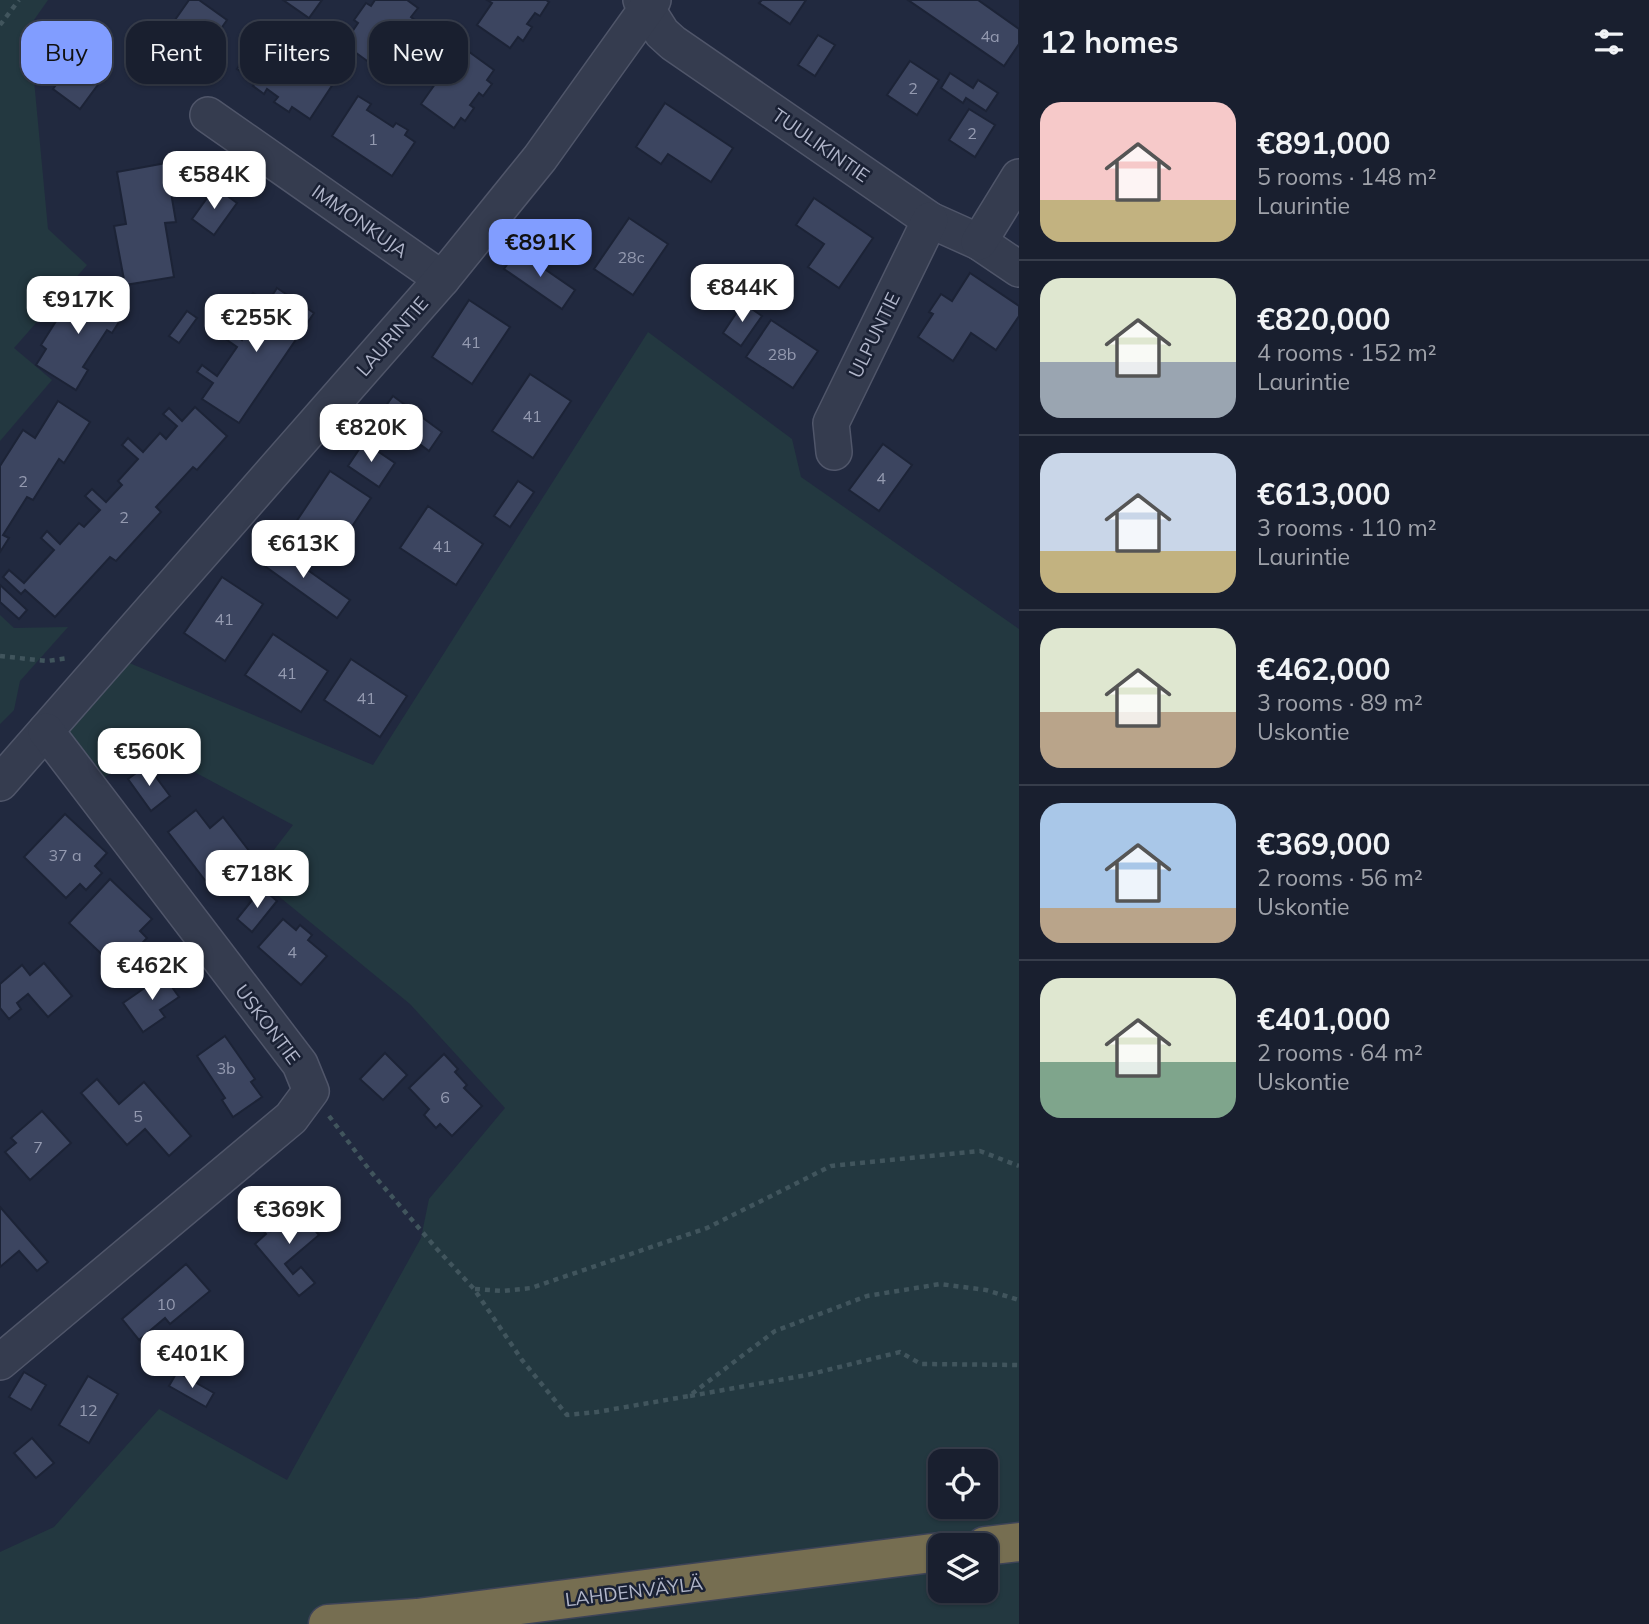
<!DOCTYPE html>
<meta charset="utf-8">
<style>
:root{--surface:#191f2f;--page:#222737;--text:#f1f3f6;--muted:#9fa2aa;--line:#373d4b;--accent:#819dff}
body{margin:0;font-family:Mulish,sans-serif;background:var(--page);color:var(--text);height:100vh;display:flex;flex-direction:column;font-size:26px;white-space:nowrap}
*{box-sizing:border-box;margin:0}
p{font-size:23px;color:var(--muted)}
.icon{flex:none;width:38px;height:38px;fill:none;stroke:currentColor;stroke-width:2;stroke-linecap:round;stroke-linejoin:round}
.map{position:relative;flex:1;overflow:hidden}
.panel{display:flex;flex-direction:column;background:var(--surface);width:630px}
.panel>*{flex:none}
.top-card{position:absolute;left:21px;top:21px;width:665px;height:63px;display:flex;gap:14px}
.buttons{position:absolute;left:928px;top:1449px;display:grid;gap:14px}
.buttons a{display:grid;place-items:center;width:70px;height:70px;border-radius:14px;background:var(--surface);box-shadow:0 2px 5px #0004,0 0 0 2px var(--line);font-size:35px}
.price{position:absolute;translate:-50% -60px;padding:0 16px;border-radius:14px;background:#fff;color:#222;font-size:23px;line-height:46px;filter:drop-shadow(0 2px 4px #0008)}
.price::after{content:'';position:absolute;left:50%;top:42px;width:21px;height:16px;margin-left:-10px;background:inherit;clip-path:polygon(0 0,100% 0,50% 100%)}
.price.active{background:var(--accent);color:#111}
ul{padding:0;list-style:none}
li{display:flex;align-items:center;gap:21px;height:175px;padding:0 21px}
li+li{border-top:2px solid var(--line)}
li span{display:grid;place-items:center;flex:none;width:196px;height:140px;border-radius:21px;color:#555}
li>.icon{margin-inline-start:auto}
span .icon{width:84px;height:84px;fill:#fffc;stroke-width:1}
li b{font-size:30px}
h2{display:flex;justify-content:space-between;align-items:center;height:84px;padding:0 21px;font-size:30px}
.tag{padding:0 24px;border-radius:21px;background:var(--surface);box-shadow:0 2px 5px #0004,0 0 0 2px var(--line);font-size:24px;line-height:63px}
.tag.active{background:var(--accent);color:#111}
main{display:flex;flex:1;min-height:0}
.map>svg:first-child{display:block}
</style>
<main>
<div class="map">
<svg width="1019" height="1624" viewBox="0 0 1019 1624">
<rect width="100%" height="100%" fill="#21293f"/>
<g fill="#233840" fill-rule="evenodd">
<path d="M0,0H48L29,27L48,229L87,265L14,348L52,380L0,441Z"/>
<path d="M648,332L792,439L801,477L1019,629V1624H0V1552L54,1527L159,1409L287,1480L421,1238L429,1199L505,1108L410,1004L254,876L293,825L146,746L96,784L64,736L127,662L373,765ZM940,1461H985V1507H940ZM940,1545H985V1591H940Z"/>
<path d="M0,615L14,628L68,627L20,681L14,710L0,724Z"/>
</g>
<g fill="#3c4560" stroke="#1c2336" stroke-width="2">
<path d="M189,0H199L227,20L191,72L156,47Z"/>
<path d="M283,0H322L309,18Z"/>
<path d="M375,0H407L418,8L411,17L416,21L407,33L402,29L393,41L398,45L388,58L383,55L374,66L344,44L358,23L354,20L366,3L371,6Z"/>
<path d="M487,0H546L549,2L540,16L535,13L527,24L532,27L523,41L518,37L510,48L477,25L492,3Z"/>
<path d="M762,0H806L790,24L759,3Z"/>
<path d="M908,0H978L1019,29V44L1004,66Z"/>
<path d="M818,35L835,45L815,76L798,65Z"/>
<path d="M257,39L264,44L267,40L288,54L291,49L309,61L306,66L333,84L310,119L292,107L289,112L274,102L278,97L267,89L264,94L253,86L256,82L237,69Z"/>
<path d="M461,46L494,70L487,80L492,84L483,96L479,93L470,105L474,108L465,121L461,118L454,128L421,104L435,84L430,81L443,63L447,66Z"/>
<path d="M83,47L111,67L80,109L53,89Z"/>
<path d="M910,61L939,80L917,115L887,95Z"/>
<path d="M950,73L973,88L978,80L998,93L986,111L966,98L963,103L941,88Z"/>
<path d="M358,96L371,104L367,110L393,127L396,123L408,130L405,135L415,142L392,176L332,136Z"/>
<path d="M665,103L733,148L711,182L668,154L661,164L636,147Z"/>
<path d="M969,109L995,125L975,157L949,140Z"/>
<path d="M166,163L176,222L165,223L174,277L125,285L114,226L126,224L117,172Z"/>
<path d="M215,187L237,203L214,235L192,219Z"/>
<path d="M814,198L873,238L839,288L808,267L824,244L796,225Z"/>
<path d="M629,218L668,244L633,295L594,269Z"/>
<path d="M517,250L575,290L562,309L504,269Z"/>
<path d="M970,273L1019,306V316L996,350L971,333L953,361L918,337L933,314L929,312L941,294L952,301Z"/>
<path d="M87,287L126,311L112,333L107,330L83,367L88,370L76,390L36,365L46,349L41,345L70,299L77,304Z"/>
<path d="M277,288L314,313L239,423L202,399L213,383L197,372L202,365L217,376L237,347L220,335L224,328L242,340L262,310L248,300L253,293L268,302Z"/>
<path d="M469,300L510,327L472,384L432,357Z"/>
<path d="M743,303L762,316L741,346L723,333Z"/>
<path d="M187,311L197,318L179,343L169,336Z"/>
<path d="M771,320L818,351L793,388L746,357Z"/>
<path d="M530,374L571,401L533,458L492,431Z"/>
<path d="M393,396L442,432L429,451L380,414Z"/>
<path d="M58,401L90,422L64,463L59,459L33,500L27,497L3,535L9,538L0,552V466L23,430L35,438Z"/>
<path d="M195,407L227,436L197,470L193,467L156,507L161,512L116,561L110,557L55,617L25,590L21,594L3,577L9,570L24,583L54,550L41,538L47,531L60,544L79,523L84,527L100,510L85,496L92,489L106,502L122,485L118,481L138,459L122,445L128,438L143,452L160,433L166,439L177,426L163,414L169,408L182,421Z"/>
<path d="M364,442L395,463L379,487L348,466Z"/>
<path d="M883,444L912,465L879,511L849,490Z"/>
<path d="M330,471L371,498L333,555L292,528Z"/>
<path d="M518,481L534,492L510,527L494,516Z"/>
<path d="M428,506L483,544L456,585L400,548Z"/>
<path d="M268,542L350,600L337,618L255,559Z"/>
<path d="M222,577L263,604L225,661L184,633Z"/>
<path d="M0,585L27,610L19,619L0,602Z"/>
<path d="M273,634L328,671L301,712L245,675Z"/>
<path d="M351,659L407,696L380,737L324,700Z"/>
<path d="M147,765L170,796L151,811L128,779Z"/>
<path d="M196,810L210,828L223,817L253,856L211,888L168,832Z"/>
<path d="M65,814L107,853L95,866L102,873L86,890L80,884L66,898L24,857Z"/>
<path d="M110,879L152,919L140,931L147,938L131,955L124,949L111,963L69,923Z"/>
<path d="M262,888L277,901L252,932L237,919Z"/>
<path d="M283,919L296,930L300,925L312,935L308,940L327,956L301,985L258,947Z"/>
<path d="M44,963L72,996L48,1017L28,994L17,1003L21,1009L9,1019L0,1008V984L22,965L30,975Z"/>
<path d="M169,971L178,983L172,987L179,997L160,1010L165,1017L143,1032L123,1003Z"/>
<path d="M225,1036L255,1079L251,1082L262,1097L233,1117L222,1100L225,1098L197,1056Z"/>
<path d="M385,1053L407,1075L383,1100L360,1079Z"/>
<path d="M444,1054L458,1069L455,1072L467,1085L464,1088L482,1106L452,1136L440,1124L436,1128L424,1115L429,1109L409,1088Z"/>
<path d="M97,1079L119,1104L144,1082L191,1136L169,1156L145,1129L127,1145L81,1093Z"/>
<path d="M42,1111L71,1143L30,1180L5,1152L16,1143L11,1138Z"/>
<path d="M290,1201L319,1235L285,1264L293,1274L301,1267L315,1283L299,1296L255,1244L266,1234L260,1227L264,1223L271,1231L286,1218L280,1210Z"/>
<path d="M0,1207L48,1262L37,1271L19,1251L0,1267Z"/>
<path d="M186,1264L210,1291L170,1324L165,1318L139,1340L122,1319Z"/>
<path d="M24,1372L46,1385L31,1410L9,1397Z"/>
<path d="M177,1372L214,1393L206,1407L169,1386Z"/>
<path d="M88,1376L118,1394L89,1443L59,1425Z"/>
<path d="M32,1438L54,1463L36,1478L14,1453Z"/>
</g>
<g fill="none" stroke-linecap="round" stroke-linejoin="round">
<g stroke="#50566a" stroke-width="38">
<g id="minor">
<path d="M641,0L662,33L673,43L930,220L979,242L1019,269"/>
<path d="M208,115L442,279"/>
<path d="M979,242L1019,177"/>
<path d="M834,452L831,423L930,220"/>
<path d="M0,783L442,279L540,158L653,0"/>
<path d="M0,1362L291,1118L311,1091L300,1064L46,731"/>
</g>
</g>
<g stroke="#3d4357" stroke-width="41">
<g id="highway">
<path d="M985,1546L1019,1542"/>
<path d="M328,1624L417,1618L940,1552"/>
</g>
</g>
<g stroke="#41555d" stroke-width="4.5" stroke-dasharray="5 5" stroke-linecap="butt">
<path d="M0,25L19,0"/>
<path d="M0,656L47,661L69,658"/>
<path d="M329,1116L371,1172L436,1248L474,1289L522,1360L567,1415L597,1412L689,1396L775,1331L867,1296L940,1284L986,1290L1019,1300"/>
<path d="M475,1289L503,1291L531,1288L707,1228L831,1166L980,1151L1019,1166"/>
<path d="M690,1396L807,1375L900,1352L921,1364L1019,1365"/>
</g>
<use href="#minor" stroke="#353c4f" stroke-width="35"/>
<use href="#highway" stroke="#766e51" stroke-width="38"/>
</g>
<g text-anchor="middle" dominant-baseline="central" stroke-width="5" stroke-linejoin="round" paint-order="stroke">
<g font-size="16" fill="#949ab0">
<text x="990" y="36">4a</text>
<text x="913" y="88">2</text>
<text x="972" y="133">2</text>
<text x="373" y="139">1</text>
<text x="631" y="257">28c</text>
<text x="471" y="342">41</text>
<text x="782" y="354">28b</text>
<text x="532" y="416">41</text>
<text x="881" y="478">4</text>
<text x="23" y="481">2</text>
<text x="124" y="517">2</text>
<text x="442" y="546">41</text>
<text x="224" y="619">41</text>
<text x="287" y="673">41</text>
<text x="366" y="698">41</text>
<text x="65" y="855">37 a</text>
<text x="292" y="952">4</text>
<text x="226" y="1068">3b</text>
<text x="445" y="1097">6</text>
<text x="138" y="1116">5</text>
<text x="38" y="1147">7</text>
<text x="166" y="1304">10</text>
<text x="88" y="1410">12</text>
</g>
<g font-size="19" fill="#b1b6ca" stroke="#1a2134">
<text transform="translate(821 145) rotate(35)">TUULIKINTIE</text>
<text transform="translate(360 221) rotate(35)">IMMONKUJA</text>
<text transform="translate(874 335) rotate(-64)">ULPUNTIE</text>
<text transform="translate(392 336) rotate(-49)">LAURINTIE</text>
<text transform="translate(268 1024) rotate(53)">USKONTIE</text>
<text transform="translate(634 1591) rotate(-7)">LAHDENVÄYLÄ</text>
</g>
</g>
</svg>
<div class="buttons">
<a><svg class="icon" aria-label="locate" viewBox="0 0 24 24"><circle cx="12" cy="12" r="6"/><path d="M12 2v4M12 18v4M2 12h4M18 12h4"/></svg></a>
<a><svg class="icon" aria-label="layers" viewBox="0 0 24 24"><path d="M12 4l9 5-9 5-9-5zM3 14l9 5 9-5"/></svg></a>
</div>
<b class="price" style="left:214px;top:211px">€584K</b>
<b class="price active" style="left:540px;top:279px">€891K</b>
<b class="price" style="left:742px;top:324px">€844K</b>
<b class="price" style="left:78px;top:336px">€917K</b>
<b class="price" style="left:256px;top:354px">€255K</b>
<b class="price" style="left:371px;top:464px">€820K</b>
<b class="price" style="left:303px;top:580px">€613K</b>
<b class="price" style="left:149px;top:788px">€560K</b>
<b class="price" style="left:257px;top:910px">€718K</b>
<b class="price" style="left:152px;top:1002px">€462K</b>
<b class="price" style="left:289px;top:1246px">€369K</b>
<b class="price" style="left:192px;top:1390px">€401K</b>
<div class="top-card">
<a class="tag active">Buy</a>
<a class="tag">Rent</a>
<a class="tag">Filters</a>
<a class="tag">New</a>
</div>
</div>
<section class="panel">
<h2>12 homes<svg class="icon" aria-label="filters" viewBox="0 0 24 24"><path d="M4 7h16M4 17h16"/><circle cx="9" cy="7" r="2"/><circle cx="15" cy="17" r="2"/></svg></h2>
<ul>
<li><span style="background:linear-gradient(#f6c9c9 70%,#c2b280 0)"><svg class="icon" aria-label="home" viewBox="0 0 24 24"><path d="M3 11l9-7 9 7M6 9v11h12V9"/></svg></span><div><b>€891,000</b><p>5 rooms · 148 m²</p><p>Laurintie</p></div></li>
<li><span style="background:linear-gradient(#dfe7d0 60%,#9aa5b1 0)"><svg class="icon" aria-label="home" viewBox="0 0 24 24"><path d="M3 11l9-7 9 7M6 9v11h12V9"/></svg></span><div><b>€820,000</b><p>4 rooms · 152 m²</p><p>Laurintie</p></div></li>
<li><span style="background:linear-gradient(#c9d6e8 70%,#c2b280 0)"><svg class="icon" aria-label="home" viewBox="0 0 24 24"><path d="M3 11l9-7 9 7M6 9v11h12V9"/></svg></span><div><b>€613,000</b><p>3 rooms · 110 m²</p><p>Laurintie</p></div></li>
<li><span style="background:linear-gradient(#dfe7d0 60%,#b9a48a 0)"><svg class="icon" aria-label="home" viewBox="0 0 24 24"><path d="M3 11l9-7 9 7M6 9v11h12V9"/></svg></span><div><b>€462,000</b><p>3 rooms · 89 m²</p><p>Uskontie</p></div></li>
<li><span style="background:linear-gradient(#a9c7e8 75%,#b9a48a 0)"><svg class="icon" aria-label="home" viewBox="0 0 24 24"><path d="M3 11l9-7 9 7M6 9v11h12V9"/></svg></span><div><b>€369,000</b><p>2 rooms · 56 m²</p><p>Uskontie</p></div></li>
<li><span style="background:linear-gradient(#dfe7d0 60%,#7fa58c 0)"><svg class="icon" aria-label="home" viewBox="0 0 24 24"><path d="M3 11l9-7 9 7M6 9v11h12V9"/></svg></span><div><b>€401,000</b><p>2 rooms · 64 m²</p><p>Uskontie</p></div></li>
</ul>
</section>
</main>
